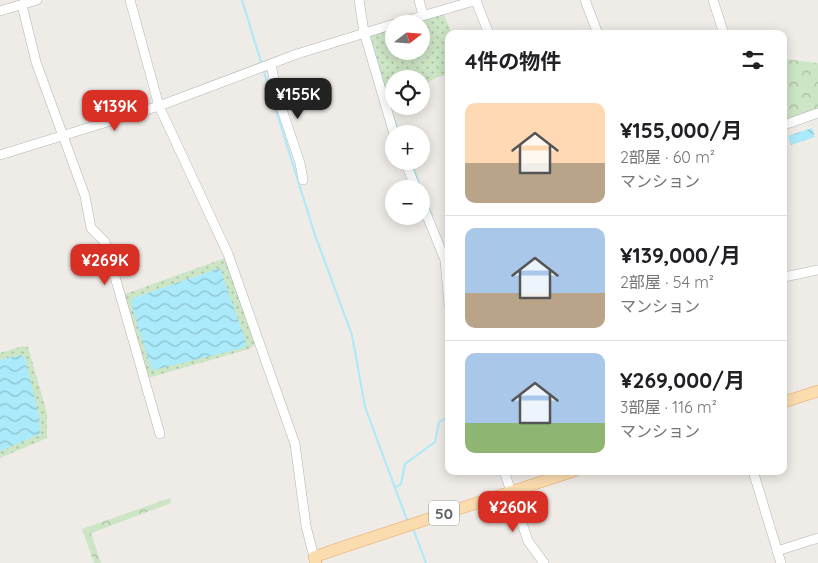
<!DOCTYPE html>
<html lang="ja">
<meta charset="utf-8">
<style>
:root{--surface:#fff;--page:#f2f2f2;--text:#202124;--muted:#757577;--line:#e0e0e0;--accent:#d93025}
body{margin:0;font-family:Quicksand,"Noto Sans JP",sans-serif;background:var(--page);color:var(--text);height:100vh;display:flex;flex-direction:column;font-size:19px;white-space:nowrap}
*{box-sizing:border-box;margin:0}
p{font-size:16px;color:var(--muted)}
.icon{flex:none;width:28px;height:28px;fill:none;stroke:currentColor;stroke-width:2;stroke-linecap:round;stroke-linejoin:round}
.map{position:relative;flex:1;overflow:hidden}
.details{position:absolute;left:445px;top:30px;width:342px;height:445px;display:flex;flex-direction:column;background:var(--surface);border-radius:10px;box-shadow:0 2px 12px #0003}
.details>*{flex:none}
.needle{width:32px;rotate:73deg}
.buttons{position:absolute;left:385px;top:15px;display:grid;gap:10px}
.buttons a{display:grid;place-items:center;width:45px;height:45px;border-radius:50%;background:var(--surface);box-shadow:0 2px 12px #0003;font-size:25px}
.price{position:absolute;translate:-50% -42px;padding:0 11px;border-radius:10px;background:var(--accent);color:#fff;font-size:16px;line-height:32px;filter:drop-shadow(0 1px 2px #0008)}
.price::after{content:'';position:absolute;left:50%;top:30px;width:15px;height:11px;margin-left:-8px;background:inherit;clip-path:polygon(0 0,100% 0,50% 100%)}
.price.selected{background:#222;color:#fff}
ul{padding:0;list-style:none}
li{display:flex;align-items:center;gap:15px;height:125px;padding:0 20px}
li+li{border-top:1px solid var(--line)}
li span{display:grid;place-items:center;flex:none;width:140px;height:100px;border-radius:10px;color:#555}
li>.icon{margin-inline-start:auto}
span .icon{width:60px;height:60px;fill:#fffc;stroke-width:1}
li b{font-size:21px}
h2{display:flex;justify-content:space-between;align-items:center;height:60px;padding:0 20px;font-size:21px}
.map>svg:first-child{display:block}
</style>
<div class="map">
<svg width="818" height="563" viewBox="0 0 818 563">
<defs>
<pattern id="grass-dots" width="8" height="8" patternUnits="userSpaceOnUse" patternTransform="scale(1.25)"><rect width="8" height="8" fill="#cce5c4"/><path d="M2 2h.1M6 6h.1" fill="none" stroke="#a9bda3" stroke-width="1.8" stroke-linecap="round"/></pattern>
<pattern id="forest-crowns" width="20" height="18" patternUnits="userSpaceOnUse" patternTransform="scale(1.25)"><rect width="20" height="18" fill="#cce5c4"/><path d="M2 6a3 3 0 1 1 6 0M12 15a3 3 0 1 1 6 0" fill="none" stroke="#a9bda3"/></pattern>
<pattern id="water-waves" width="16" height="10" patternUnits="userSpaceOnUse" patternTransform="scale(1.25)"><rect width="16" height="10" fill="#aaeafa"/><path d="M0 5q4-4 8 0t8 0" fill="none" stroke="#8ec1ce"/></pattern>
</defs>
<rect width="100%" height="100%" fill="#efebe6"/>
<g fill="url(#grass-dots)" fill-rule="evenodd">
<path d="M443,13L452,34H449V75L437,77L421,86V79H394V85L382,88L367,35L394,27V51H421V24H406Z"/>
<path d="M225,258L255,344L249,349L148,378L123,298L125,294ZM220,268L231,302L133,298Z"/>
<path d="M23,346L28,347L47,413V438L0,458V451L40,434L21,355L0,360V353Z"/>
</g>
<g fill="url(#forest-crowns)">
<path d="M784,59L818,63V108L784,121Z"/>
<path d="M170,498L171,503L91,533L101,563H94L82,529Z"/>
</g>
<g fill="url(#water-waves)">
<path d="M812,128L815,137L791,145L788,136Z"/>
<path d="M220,268L246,342V347L154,370L151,368L131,303L133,298Z"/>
<path d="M21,355L25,358L39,416L40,434L0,451V360Z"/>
</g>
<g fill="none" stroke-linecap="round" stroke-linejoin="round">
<g stroke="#aaeafa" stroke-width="2">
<path d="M242,0L262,65"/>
<path d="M370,36L382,79"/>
<path d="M263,69L315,235L352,335L365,407L407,520"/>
<path d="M393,117L400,134"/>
<path d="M411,161L421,189"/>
<path d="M421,189L432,216"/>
<path d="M396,487L401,484L405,464L435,442L439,422L449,416"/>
<path d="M414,531L426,563"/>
</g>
<g stroke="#b1b5b7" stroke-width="10">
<g id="minor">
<path d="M130,0L159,106L228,254L295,444L306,526L314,557"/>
<path d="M359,0L364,32L394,134"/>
<path d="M419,0L423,15"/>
<path d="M585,0L598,34"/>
<path d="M713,0L724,34"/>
<path d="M476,1L489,34"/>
<path d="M22,5L36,62L85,196L91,228L105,242L160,434"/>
<path d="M0,11L37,0"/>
<path d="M395,24L477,0"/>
<path d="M271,64L277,95L300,163L303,180"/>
<path d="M784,125L818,113"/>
<path d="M0,155L159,106L297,54L394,24"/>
<path d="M405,161L416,189"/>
<path d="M421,201L445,260L449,305"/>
<path d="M784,277L818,270"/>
<path d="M504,471L528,541L544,563"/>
<path d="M753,471L781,563"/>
<path d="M777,551L818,538"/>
</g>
</g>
<g stroke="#eaa464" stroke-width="12">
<g id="major">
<path d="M784,402L818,391"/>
<path d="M316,563L314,557L337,549L574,471"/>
</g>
</g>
<use href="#minor" stroke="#fff" stroke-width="9"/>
<use href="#major" stroke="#fadcaf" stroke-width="11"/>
</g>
<g text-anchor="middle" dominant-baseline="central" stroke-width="4" stroke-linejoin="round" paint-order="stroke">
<rect fill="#fff" stroke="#8e9293" stroke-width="1" x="429" y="500.5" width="30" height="25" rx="4"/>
<g font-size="15" font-weight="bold" fill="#5d6365">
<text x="444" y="513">50</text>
</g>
</g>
</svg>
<div class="buttons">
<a><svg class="needle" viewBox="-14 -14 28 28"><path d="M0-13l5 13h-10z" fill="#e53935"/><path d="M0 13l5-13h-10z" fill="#757577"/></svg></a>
<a><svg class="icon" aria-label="locate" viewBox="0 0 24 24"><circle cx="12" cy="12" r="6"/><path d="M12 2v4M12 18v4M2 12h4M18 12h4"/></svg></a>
<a>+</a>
<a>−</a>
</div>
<b class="price selected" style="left:298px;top:120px">¥155K</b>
<b class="price" style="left:115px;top:132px">¥139K</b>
<b class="price" style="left:105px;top:286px">¥269K</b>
<b class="price" style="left:513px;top:533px">¥260K</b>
<section class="details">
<h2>4件の物件<svg class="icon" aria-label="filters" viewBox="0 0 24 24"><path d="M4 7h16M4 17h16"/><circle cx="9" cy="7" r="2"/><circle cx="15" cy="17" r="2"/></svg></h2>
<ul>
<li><span style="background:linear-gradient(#ffd9b3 60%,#b9a48a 0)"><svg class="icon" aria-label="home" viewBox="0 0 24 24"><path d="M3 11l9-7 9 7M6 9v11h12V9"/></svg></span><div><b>¥155,000/月</b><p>2部屋 · 60 m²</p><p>マンション</p></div></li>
<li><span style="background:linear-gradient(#a9c7e8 65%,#b9a48a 0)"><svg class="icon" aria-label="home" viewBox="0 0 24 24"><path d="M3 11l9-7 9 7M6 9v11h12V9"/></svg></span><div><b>¥139,000/月</b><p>2部屋 · 54 m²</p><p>マンション</p></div></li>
<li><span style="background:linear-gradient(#a9c7e8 70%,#8fb573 0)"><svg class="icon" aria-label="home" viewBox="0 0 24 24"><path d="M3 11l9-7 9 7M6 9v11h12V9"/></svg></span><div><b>¥269,000/月</b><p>3部屋 · 116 m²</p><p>マンション</p></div></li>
</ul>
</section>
</div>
